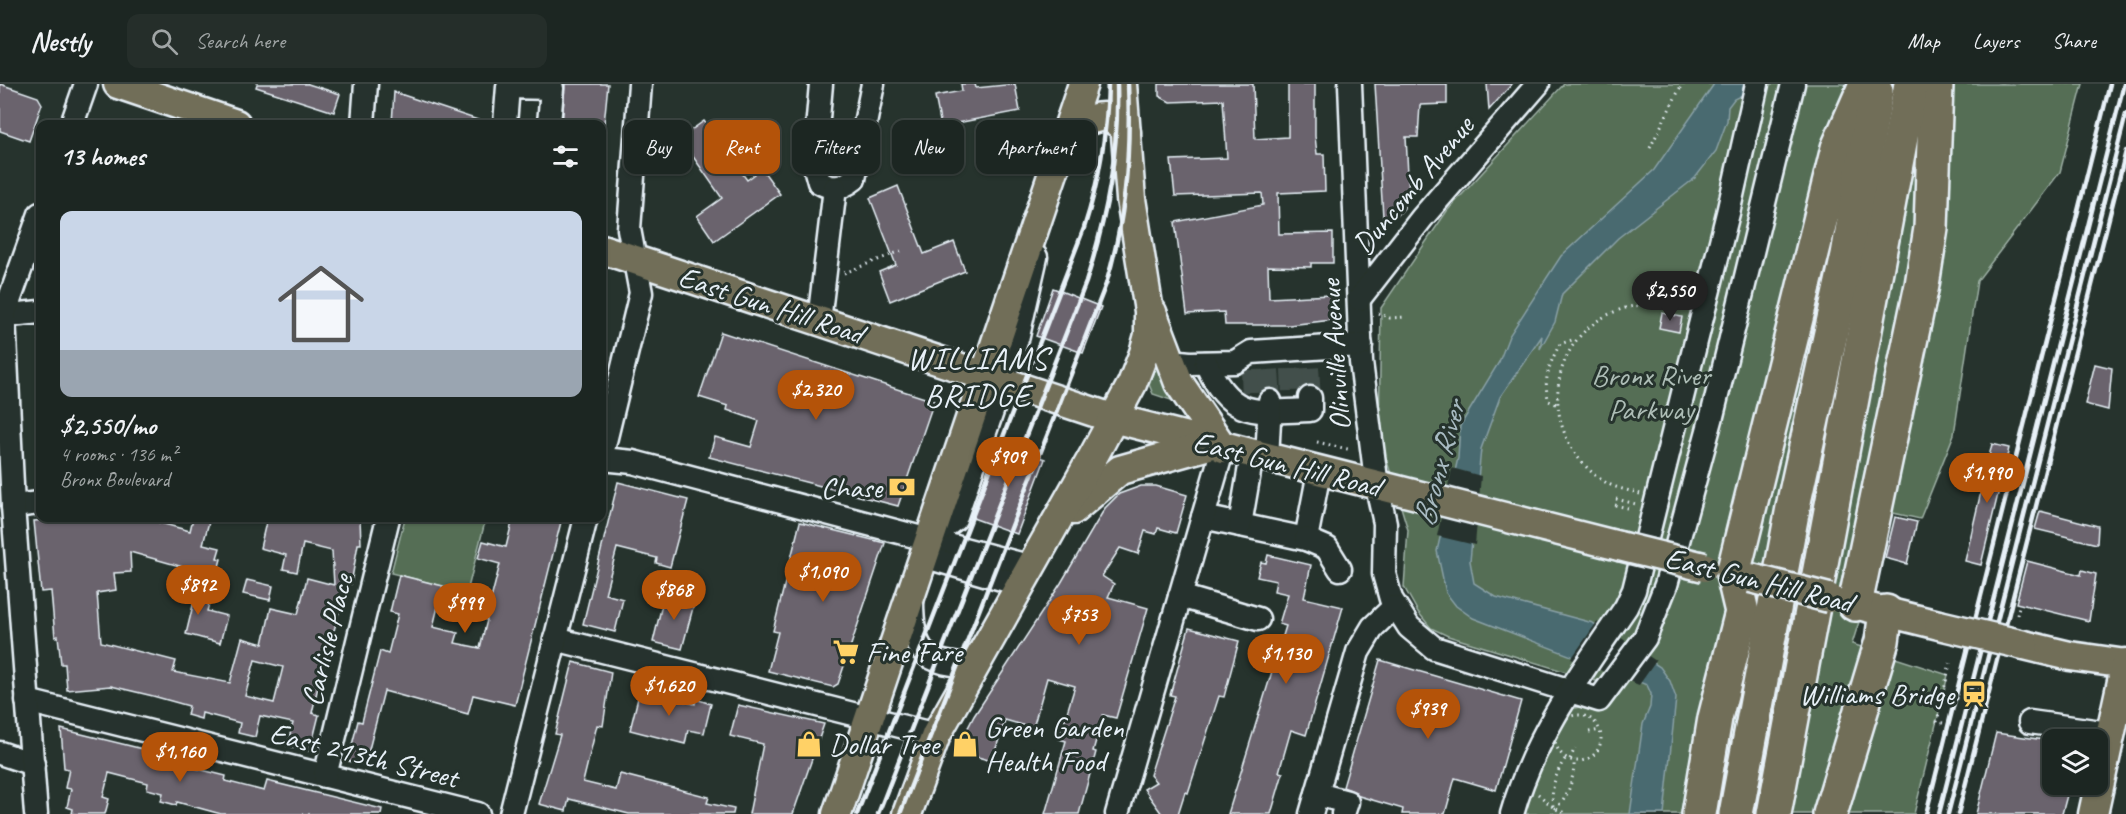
<!DOCTYPE html>
<meta charset="utf-8">
<style>
:root{--surface:#1c2622;--page:#252e2a;--text:#f1f3f6;--muted:#a0a5a5;--line:#3a4340;--accent:#b45309}
body{margin:0;font-family:Caveat,sans-serif;background:var(--page);color:var(--text);height:100vh;display:flex;flex-direction:column;font-size:22px;white-space:nowrap}
*{box-sizing:border-box;margin:0}
p{font-size:20px;color:var(--muted)}
.icon{flex:none;width:33px;height:33px;fill:none;stroke:currentColor;stroke-width:2;stroke-linecap:round;stroke-linejoin:round}
.map{position:relative;flex:1;overflow:hidden}
.sheet{position:absolute;left:36px;top:36px;width:570px;height:402px;display:flex;flex-direction:column;background:var(--surface);border-radius:12px;box-shadow:0 2px 4px #0004,0 0 0 2px var(--line)}
.sheet>*{flex:none}
.top-card{position:absolute;left:624px;top:36px;width:570px;height:54px;display:flex;gap:12px}
.buttons{position:absolute;left:2042px;top:645px;display:grid;gap:12px}
.buttons a{display:grid;place-items:center;width:66px;height:66px;border-radius:12px;background:var(--surface);box-shadow:0 2px 4px #0004,0 0 0 2px var(--line);font-size:30px}
.price{position:absolute;translate:-50% -51px;padding:0 14px;border-radius:21px;background:var(--accent);color:#fff;font-size:20px;line-height:39px;filter:drop-shadow(0 2px 3px #0008)}
.price::after{content:'';position:absolute;left:50%;top:36px;width:18px;height:14px;margin-left:-9px;background:inherit;clip-path:polygon(0 0,100% 0,50% 100%)}
.price.current{background:#222;color:#fff}
ul{padding:0;list-style:none}
li{display:grid;align-content:center;gap:12px;height:318px;padding:0 24px}
li span{display:grid;place-items:center;height:186px;border-radius:12px;color:#555}
li>.icon{margin-inline-start:auto}
span .icon{width:108px;height:108px;fill:#fffc;stroke-width:1}
li b{font-size:26px}
h2{display:flex;justify-content:space-between;align-items:center;height:72px;padding:0 24px;font-size:26px}
.chip{padding:0 21px;border-radius:12px;background:var(--surface);box-shadow:0 2px 4px #0004,0 0 0 2px var(--line);font-size:21px;line-height:54px}
.chip.current{background:var(--accent);color:#fff}
header{display:flex;align-items:center;gap:36px;box-sizing:border-box;height:84px;padding:0 30px;background:var(--surface);border-bottom:2px solid var(--line)}
header strong{font-size:28px}
nav{display:flex;gap:33px;margin-inline-start:auto;font-size:21px}
.search{width:420px;height:54px;background:var(--page);display:flex;align-items:center;gap:15px;box-sizing:border-box;padding:0 21px;border-radius:12px;color:var(--muted);font-size:22px}
.map>svg:first-child{display:block}
</style>
<header>
<strong>Nestly</strong>
<div class="search"><svg class="icon" aria-label="search" viewBox="0 0 24 24"><circle cx="10" cy="10" r="6"/><path d="M15 15l6 6"/></svg>Search here</div>
<nav><a>Map</a><a>Layers</a><a>Share</a></nav>
</header>
<div class="map">
<svg width="2126" height="730" viewBox="0 0 2126 730">
<rect width="100%" height="100%" fill="#26332d"/>
<filter id="ink" filterUnits="userSpaceOnUse"><feTurbulence type="fractalNoise" baseFrequency=".0167" numOctaves="2"/><feDisplacementMap in="SourceGraphic" scale="12" xChannelSelector="R" yChannelSelector="G"/><feConvolveMatrix kernelMatrix="1 2 1 2 8 2 1 2 1" color-interpolation-filters="sRGB"/></filter>
<g filter="url(#ink)">
<g fill="#546e54" stroke="#9eb0a6" stroke-width="1.5">
<path d="M1564,0H2083L2060,88L1977,197L1954,350L1920,435L1893,429L1852,560L1948,591L1914,730H1521L1567,626L1579,623L1599,629L1619,604L1448,552L1431,544L1418,528L1404,503L1408,446L1379,351L1381,224L1447,127Z"/>
<path d="M1158,279L1174,317L1153,310L1148,298Z"/>
<path d="M405,434H486L467,508L391,489Z"/>
</g>
<path fill="#496a70" stroke="#89a0a6" stroke-width="1.5" d="M1714,0H1765L1734,15L1728,23L1727,37L1716,67L1695,94L1618,154L1562,210L1555,238L1540,265L1542,252L1500,313L1481,365L1470,477L1474,499L1496,513L1593,539L1660,583L1670,597L1676,614L1664,730H1630L1643,640L1650,623L1651,610L1647,601L1473,534L1456,522L1446,509L1437,467L1458,374L1460,342L1499,278L1509,252L1561,172L1654,86Z"/>
<g fill="#26332d">
<path d="M1452,384L1481,392L1475,461L1437,452Z"/>
<path d="M1597,538L1656,577L1639,601L1571,575Z"/>
</g>
<g fill="#6a646d" stroke="#e8f1f8" stroke-width="1.5" fill-rule="evenodd">
<path d="M0,0L38,13L42,20L29,57L0,47Z"/>
<path d="M257,0H308L340,10L334,28L256,3Z"/>
<path d="M565,0H608L604,40H562Z"/>
<path d="M961,0H975L976,4L1015,0L1020,27L941,42L935,12L962,7Z"/>
<path d="M1159,0H1253L1255,55L1288,53V0H1315V52L1317,70H1324L1325,107L1278,109L1279,150L1333,149V179H1311V183L1268,182L1269,214L1331,211L1332,236L1289,241H1225L1224,228L1187,230L1175,138L1263,121L1262,109L1175,112L1171,76L1227,74L1223,16L1170,18L1159,12Z"/>
<path d="M1375,0H1447V20L1420,21L1418,53H1406L1409,109L1403,110L1404,124L1397,132L1383,133Z"/>
<path d="M1487,0H1512L1489,26Z"/>
<path d="M394,8L484,38V40H392Z"/>
<path d="M704,37L747,96L762,85L780,110L714,157L697,132L722,114L680,54Z"/>
<path d="M898,102L924,170L954,158L965,187L890,217L879,188L896,181L870,114Z"/>
<path d="M1053,204L1101,223L1083,269L1036,252Z"/>
<path d="M1662,229L1682,233L1679,248L1659,244Z"/>
<path d="M721,248L934,317L898,422L709,373L715,353L751,363L759,337L727,326L728,322L699,313Z"/>
<path d="M2095,280L2112,284L2108,326L2085,320Z"/>
<path d="M998,358L1045,375L1017,450L970,433Z"/>
<path d="M1992,360L2009,364L1981,481L1965,477Z"/>
<path d="M618,398L688,416L670,483L656,479L657,474L617,464L605,510L623,515L615,548L583,540Z"/>
<path d="M1141,402H1156L1187,411L1176,449L1158,444L1156,450L1145,447L1138,470L1120,464L1102,492L1114,500L1108,513L1148,524L1116,634L1103,631L1093,667L1096,668L1079,730H1045L1066,657L1059,655L1075,602L1047,594L1033,644L1005,636L992,677L956,667L974,632L1061,499L1105,424L1119,410Z"/>
<path d="M2040,427L2098,442L2097,460L2035,445Z"/>
<path d="M1895,433L1917,438L1907,480L1885,474Z"/>
<path d="M66,434H154L153,437L190,447L193,434L209,438L203,460L220,464L217,474L221,475L207,527L227,532L220,559L186,550L201,488L130,468L131,488L114,489L116,506L97,509L101,558L176,577L173,588L230,599L242,554L263,560L271,524L298,530L307,494L334,501L332,467L303,460L297,488L283,485L286,471L260,464L267,434H360L361,460H358L351,500H347L317,607L312,629L319,631L310,667L287,662L293,639L260,632L255,653L238,649L240,639L202,629L201,635L187,631L189,622L153,612L111,602L67,606L65,580H61L58,552L55,553L51,507L41,508L34,437ZM255,576L283,583L274,619L245,612Z"/>
<path d="M513,434H562L515,621L473,611L468,630L384,607L365,681L348,677L358,637L362,638L380,567L388,570L398,530L390,528L399,491L443,502L433,543L458,549L455,559L480,564L487,536L464,530L468,514L490,519L500,480L478,474L483,457L506,463Z"/>
<path d="M800,438L885,459L838,600L833,603L768,587L778,548L773,547Z"/>
<path d="M1268,471L1311,481L1304,514L1343,523L1306,651L1291,646L1279,688L1283,689L1271,730H1228L1286,542L1279,540L1288,510L1274,507L1276,497L1257,493L1261,478L1266,479Z"/>
<path d="M2027,477L2081,491L2082,486L2096,490L2089,537L2016,519Z"/>
<path d="M247,496L273,502L270,516L243,510Z"/>
<path d="M665,508L695,516L682,565L653,558Z"/>
<path d="M1189,544L1239,557L1224,613L1219,612L1188,709L1185,708L1178,730H1162L1144,705L1156,698L1150,691L1175,612L1170,611Z"/>
<path d="M1380,576L1521,617L1496,706L1455,694L1445,730H1402L1403,725L1359,712L1356,708L1343,703Z"/>
<path d="M573,578L611,588L603,642L597,641L583,698L616,706L620,690L709,713L707,719L734,725L733,730H629L569,715L566,727L539,720L560,651L555,650Z"/>
<path d="M640,606L695,620L696,615L711,620L704,649L688,646L685,660L630,646Z"/>
<path d="M738,621L824,640L793,730H749L763,660L730,652Z"/>
<path d="M61,645L188,676L186,682L226,692L225,697L264,707L267,697L382,725L381,730H221L177,718L176,721L161,717L163,709L147,705L148,699L109,689L103,713L109,715L105,730H72L73,725L67,723L71,705L65,704L69,685L64,684Z"/>
<path d="M1996,649L2052,657V700H2070L2062,730H1976Z"/>
</g>
<g fill="none" stroke-linecap="round" stroke-linejoin="round">
<g stroke="#43504b" stroke-width="22" stroke-dasharray="22 11" stroke-linecap="butt">
<path d="M1308,284L1310,314"/>
<path d="M1292,285L1293,315"/>
<path d="M1252,286L1253,317"/>
<path d="M1268,286L1270,317"/>
</g>
<g stroke="#e8f1f8" stroke-width="27">
<g id="minor">
<path d="M821,0L814,80L819,98C832,106 842,105 854,95L873,0"/>
<path d="M1350,0L1361,278L1377,403L1385,439L1384,490L1391,515L1409,543L1434,564L1599,616L1645,554L1666,501L1712,332L1793,0"/>
<path d="M72,40L86,0"/>
<path d="M363,40L366,0"/>
<path d="M505,40L508,3L552,4L549,40"/>
<path d="M1359,215L1422,134L1538,0"/>
<path d="M0,232L40,228"/>
<path d="M819,237L835,104"/>
<path d="M1170,277L1190,279L1235,278L1251,268L1361,261"/>
<path d="M1206,279C1231,336 1256,328 1310,326V314"/>
<path d="M602,370L641,209L629,145L640,0"/>
<path d="M602,375L633,378L1032,483"/>
<path d="M1267,375L1270,317"/>
<path d="M13,422L40,419"/>
<path d="M1203,433L1306,455L1319,388"/>
<path d="M1240,441L1252,371"/>
<path d="M929,455L955,435L1018,252L1036,173"/>
<path d="M1306,455L1327,464L1340,485"/>
<path d="M923,472L1022,501"/>
<path d="M1180,512L1258,535"/>
<path d="M912,517C912,570 924,580 977,582"/>
<path d="M555,555L936,651"/>
<path d="M27,617L478,730"/>
<path d="M2030,638L2109,649"/>
<path d="M0,669L33,680"/>
<path d="M325,692L388,434"/>
<path d="M1317,710L1347,718L1343,730"/>
<path d="M36,730L13,422L4,231L40,130"/>
<path d="M511,730L586,434"/>
<path d="M1117,730L1223,364"/>
<path d="M1311,730L1358,568L1373,543L1394,523"/>
<path d="M1512,730C1534,652 1581,589 1626,523L1634,506L1728,129L1757,0"/>
</g>
</g>
<g stroke="#e8f1f8" stroke-width="33">
<g id="major">
<path d="M118,0L236,40"/>
<path d="M1068,48C1088,34 1110,23 1126,48"/>
<path d="M602,165L1112,334L1619,462"/>
<path d="M1152,228L1179,299L1223,364"/>
<path d="M1073,426L1120,386L1209,361"/>
<path d="M1866,523L1939,541"/>
<path d="M2024,561L2070,572L2126,580"/>
<path d="M837,730L1083,0"/>
<path d="M907,730L936,651L1095,369L1132,300L1144,269L1149,251V227L1131,115L1122,0"/>
<path d="M2093,730L2126,579"/>
</g>
</g>
<g stroke="#e8f1f8" stroke-width="38">
<g id="highway">
<path d="M1855,520L1922,201L1931,144L1936,0"/>
<path d="M1699,730L1715,634L1742,528L1733,490L1838,64L1866,0"/>
<path d="M1736,730L1795,413L1848,171L1876,7"/>
<path d="M1774,730L1911,0"/>
<path d="M1830,730L1882,557L1886,528"/>
</g>
</g>
<g stroke="#e8f1f8" stroke-width="3" stroke-dasharray="1.5 4.5" stroke-linecap="butt">
<path d="M1650,64L1682,0"/>
<path d="M844,189L901,167"/>
<path d="M1378,229L1390,234L1405,233"/>
<path d="M1556,320L1549,317C1542,297 1550,278 1560,260L1575,255"/>
<path d="M1317,358L1352,366"/>
<path d="M1640,410C1629,406 1614,404 1605,398C1537,355 1542,251 1622,225C1644,218 1664,221 1686,224"/>
<path d="M1616,415L1636,420"/>
<path d="M1615,421L1628,424"/>
<path d="M2017,531L2019,523"/>
<circle cx="1578" cy="654" r="23"/>
<path d="M1943,639L1937,638L1950,579"/>
<path d="M1589,648L1600,646"/>
<path d="M1570,675L1575,664"/>
<path d="M1538,710L1554,724L1567,730"/>
<path d="M1553,722C1550,708 1556,686 1566,674"/>
<path d="M1552,730C1554,722 1560,722 1564,715C1570,706 1575,687 1574,676"/>
</g>
<use href="#minor" stroke="#26332d" stroke-width="22"/>
<use href="#major" stroke="#716e59" stroke-width="28"/>
<use href="#highway" stroke="#716e59" stroke-width="33"/>
<g stroke="#e8f1f8" stroke-width="4.5">
<path d="M857,730L1084,144C1099,98 1107,49 1108,0"/>
<path d="M878,730L1086,198C1107,132 1119,69 1117,0"/>
<path d="M900,730L1106,200C1126,135 1131,68 1128,0"/>
<path d="M1926,730L2110,0"/>
<path d="M1939,730L2124,0"/>
<path d="M1948,730L2126,30"/>
<path d="M1958,730L2126,67"/>
</g>
<g stroke="#e8f1f8" stroke-width="33" stroke-linecap="butt">
<g id="major-bridge">
<path d="M1619,462L1704,483"/>
<path d="M1751,494L1829,514"/>
<path d="M1939,541L2024,561"/>
</g>
</g>
<use href="#major-bridge" stroke="#716e59" stroke-width="28"/>
</g>
</g>
<defs>
<g id="bank-bare" transform="scale(2.07)"><path d="M-6-4H6V4H-6ZM0-2.3a2.3 2.3 0 1 0 0 4.6a2.3 2.3 0 1 0 0-4.6Z" fill="#ffd166" stroke="#26332d" stroke-width="2.5" paint-order="stroke"/></g>
<g id="supermarket-bare" transform="scale(2.07)"><path d="M-6-5.5h2.5l.6 2H6L4.5 2H-2.5L-4.4-4H-6ZM-1.5 3.2a1.3 1.3 0 1 0 .1 0ZM3 3.2a1.3 1.3 0 1 0 .1 0Z" fill="#ffd166" stroke="#26332d" stroke-width="2.5" paint-order="stroke"/></g>
<g id="station-bare" transform="scale(2.07)"><path d="M-3-6H3Q5-6 5-4V2Q5 4 3 4L4.5 6H3L1.5 4h-3L-3 6H-4.5L-3 4Q-5 4-5 2V-4Q-5-6-3-6ZM-3.5-4v3h7v-3ZM-3.5 1v1.5H-2V1ZM2 1v1.5H3.5V1Z" fill="#ffd166" stroke="#26332d" stroke-width="2.5" paint-order="stroke"/></g>
<g id="shop-bare" transform="scale(2.07)"><path d="M-5-2.5h2.3a2.7 3.5 0 0 1 5.4 0H5L5.5 6h-11ZM-1.5-2.5h3a1.5 2.3 0 0 0-3 0Z" fill="#ffd166" stroke="#26332d" stroke-width="2.5" paint-order="stroke"/></g>
</defs>
<g fill-rule="evenodd">
<use href="#bank-bare" x="902" y="403"/>
<use href="#supermarket-bare" x="846" y="568"/>
<use href="#station-bare" x="1974" y="610"/>
<use href="#shop-bare" x="809" y="660"/>
<use href="#shop-bare" x="965" y="660"/>
</g>
<g text-anchor="middle" dominant-baseline="central" stroke-width="6" stroke-linejoin="round" paint-order="stroke">
<g font-size="30" fill="#e8f1f8" stroke="#26332d">
<text transform="translate(1413 101) rotate(-50)">Duncomb Avenue</text>
<text transform="translate(771 221) rotate(18)">East Gun Hill Road</text>
<text transform="translate(1335 271) rotate(-94)">Olinville Avenue</text>
<text transform="translate(1287 380) rotate(14)">East Gun Hill Road</text>
<text transform="translate(1759 496) rotate(14)">East Gun Hill Road</text>
<text transform="translate(327 556) rotate(-76)">Carlisle Place</text>
<text transform="translate(364 671) rotate(14)">East 213th Street</text>
</g>
<g font-size="30" fill="#adbdb6" stroke="#26332d">
<text x="1651" y="291">Bronx River<tspan x="1651" dy="34">Parkway</tspan></text>
</g>
<g font-size="30" fill="#e8f1f8" stroke="#26332d" text-anchor="start">
<text x="882" y="403" text-anchor="end">Chase</text>
<text x="866" y="568">Fine Fare</text>
<text x="1954" y="610" text-anchor="end">Williams Bridge</text>
<text x="985" y="643">Green Garden<tspan x="985" dy="34">Health Food</tspan></text>
<text x="829" y="660">Dollar Tree</text>
</g>
<g font-size="32" letter-spacing="1.5" fill="#e8f1f8" stroke="#26332d">
<text x="978" y="274">WILLIAMS<tspan x="978" dy="37">BRIDGE</tspan></text>
</g>
<g font-size="32" font-style="italic" fill="#a8bbc2" stroke="#26332d">
<text transform="translate(1439 380) rotate(-75)">Bronx River</text>
</g>
</g>
</svg>
<div class="buttons">
<a><svg class="icon" aria-label="layers" viewBox="0 0 24 24"><path d="M12 4l9 5-9 5-9-5zM3 14l9 5 9-5"/></svg></a>
</div>
<b class="price current" style="left:1670px;top:238px">$2,550</b>
<b class="price" style="left:816px;top:337px">$2,320</b>
<b class="price" style="left:1008px;top:404px">$909</b>
<b class="price" style="left:1987px;top:420px">$1,990</b>
<b class="price" style="left:823px;top:519px">$1,090</b>
<b class="price" style="left:198px;top:532px">$892</b>
<b class="price" style="left:674px;top:537px">$868</b>
<b class="price" style="left:465px;top:550px">$999</b>
<b class="price" style="left:1079px;top:562px">$753</b>
<b class="price" style="left:1286px;top:601px">$1,130</b>
<b class="price" style="left:669px;top:633px">$1,620</b>
<b class="price" style="left:1428px;top:656px">$939</b>
<b class="price" style="left:180px;top:699px">$1,160</b>
<div class="top-card">
<a class="chip">Buy</a>
<a class="chip current">Rent</a>
<a class="chip">Filters</a>
<a class="chip">New</a>
<a class="chip">Apartment</a>
</div>
<section class="sheet">
<h2>13 homes<svg class="icon" aria-label="filters" viewBox="0 0 24 24"><path d="M4 7h16M4 17h16"/><circle cx="9" cy="7" r="2"/><circle cx="15" cy="17" r="2"/></svg></h2>
<ul>
<li><span style="background:linear-gradient(#c9d6e8 75%,#9aa5b1 0)"><svg class="icon" aria-label="home" viewBox="0 0 24 24"><path d="M3 11l9-7 9 7M6 9v11h12V9"/></svg></span><div><b>$2,550/mo</b><p>4 rooms · 136 m²</p><p>Bronx Boulevard</p></div></li>
</ul>
</section>
</div>
